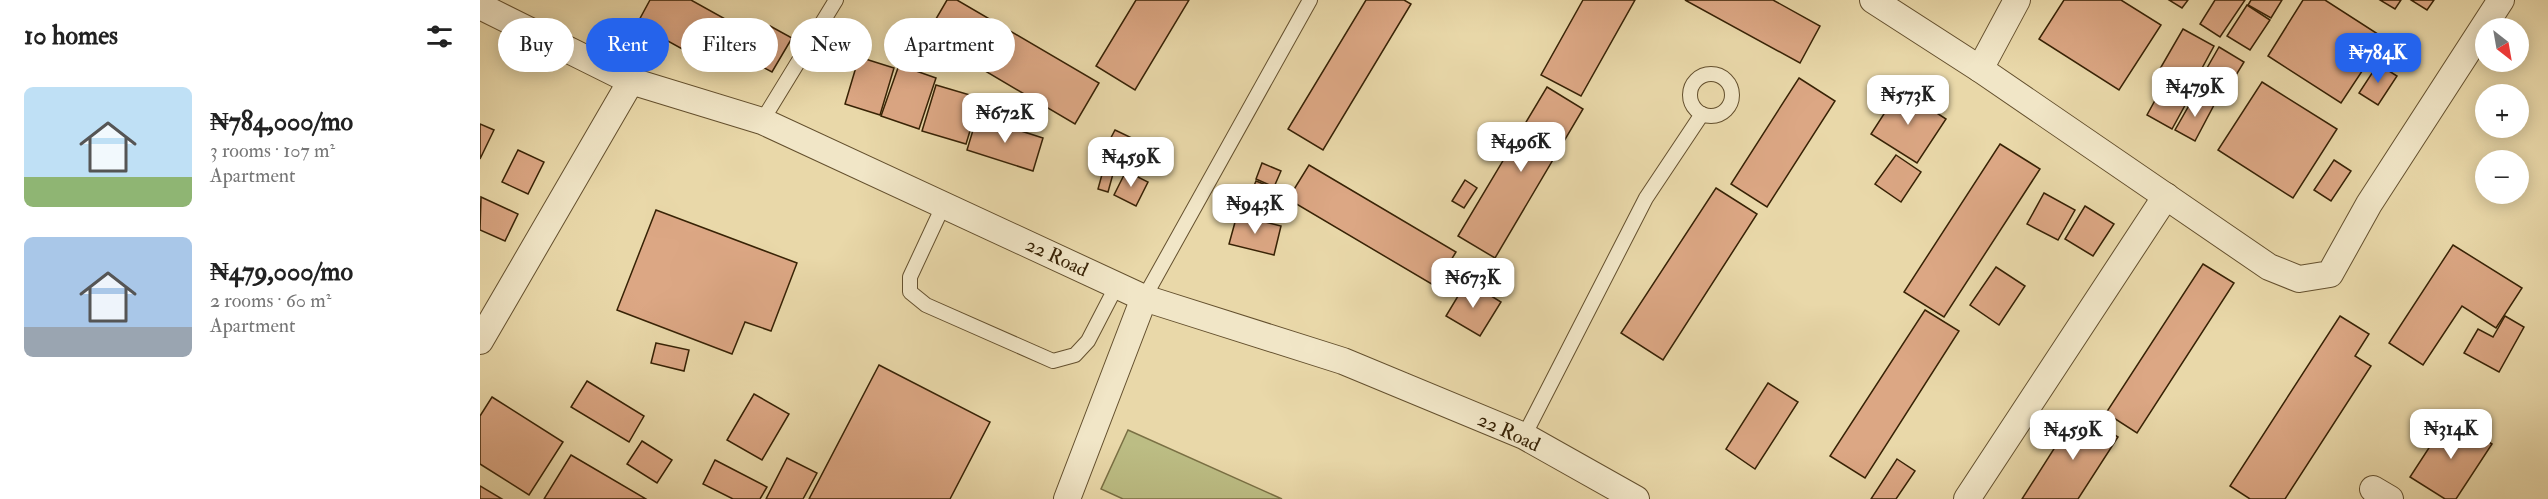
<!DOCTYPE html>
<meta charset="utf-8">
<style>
:root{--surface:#fff;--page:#f6f6f6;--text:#222;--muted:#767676;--accent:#2563eb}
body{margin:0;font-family:"IM FELL Double Pica",serif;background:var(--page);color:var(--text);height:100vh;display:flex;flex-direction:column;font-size:22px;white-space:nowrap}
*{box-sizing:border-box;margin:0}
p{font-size:20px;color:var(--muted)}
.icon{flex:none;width:33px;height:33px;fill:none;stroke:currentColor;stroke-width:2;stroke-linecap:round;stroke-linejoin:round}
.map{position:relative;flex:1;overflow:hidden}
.panel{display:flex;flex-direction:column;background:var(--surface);width:480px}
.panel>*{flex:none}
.banner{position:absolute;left:18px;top:18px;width:570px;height:54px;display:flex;gap:12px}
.needle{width:39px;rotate:149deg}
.fabs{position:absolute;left:1995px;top:18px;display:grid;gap:12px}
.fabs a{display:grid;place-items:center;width:54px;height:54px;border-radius:50%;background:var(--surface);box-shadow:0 3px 15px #0003;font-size:30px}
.price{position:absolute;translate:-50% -51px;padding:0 14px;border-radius:12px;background:#fff;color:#222;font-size:20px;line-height:39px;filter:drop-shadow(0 2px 3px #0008)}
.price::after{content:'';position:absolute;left:50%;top:36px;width:18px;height:14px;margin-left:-9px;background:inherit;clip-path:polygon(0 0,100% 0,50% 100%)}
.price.selected{background:var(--accent);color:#fff}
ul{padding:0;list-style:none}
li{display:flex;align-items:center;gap:18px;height:150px;padding:0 24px}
li span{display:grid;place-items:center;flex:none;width:168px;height:120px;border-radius:9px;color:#555}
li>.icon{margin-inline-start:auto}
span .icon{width:72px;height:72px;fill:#fffc;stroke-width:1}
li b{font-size:26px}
h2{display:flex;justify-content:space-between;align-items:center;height:72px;padding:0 24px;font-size:26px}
.tag{padding:0 21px;border-radius:27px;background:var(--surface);box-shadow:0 3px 15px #0003;font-size:21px;line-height:54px}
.tag.selected{background:var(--accent);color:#fff}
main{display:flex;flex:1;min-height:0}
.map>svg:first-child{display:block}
</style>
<main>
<section class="panel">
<h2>10 homes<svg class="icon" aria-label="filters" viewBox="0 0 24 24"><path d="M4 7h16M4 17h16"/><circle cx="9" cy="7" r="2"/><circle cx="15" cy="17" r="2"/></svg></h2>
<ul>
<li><span style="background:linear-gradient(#bfe0f5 75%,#8fb573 0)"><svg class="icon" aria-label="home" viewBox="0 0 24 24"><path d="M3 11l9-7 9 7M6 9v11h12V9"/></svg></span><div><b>₦784,000/mo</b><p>3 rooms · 107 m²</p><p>Apartment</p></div></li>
<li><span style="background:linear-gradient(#a9c7e8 75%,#9aa5b1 0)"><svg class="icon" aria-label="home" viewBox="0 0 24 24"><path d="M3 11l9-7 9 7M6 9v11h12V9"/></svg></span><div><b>₦479,000/mo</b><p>2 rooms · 60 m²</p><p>Apartment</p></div></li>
</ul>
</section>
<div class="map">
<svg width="2068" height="499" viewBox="0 0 2068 499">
<rect width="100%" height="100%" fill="#e9d8a9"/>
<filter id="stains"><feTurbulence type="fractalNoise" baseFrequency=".00333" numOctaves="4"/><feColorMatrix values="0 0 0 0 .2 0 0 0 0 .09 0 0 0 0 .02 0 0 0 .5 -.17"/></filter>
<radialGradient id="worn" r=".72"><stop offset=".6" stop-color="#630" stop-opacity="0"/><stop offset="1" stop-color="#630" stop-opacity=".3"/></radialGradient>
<path fill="#bcbd84" stroke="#7a7044" stroke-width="1.5" d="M648,430L802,499H643L621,489Z"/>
<g fill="#dca784" stroke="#372205" stroke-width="1.5">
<path d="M170,0H211L265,30L242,71L157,24Z"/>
<path d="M467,0H477L619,83L595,124L446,36Z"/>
<path d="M656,0H709L655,90L616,66Z"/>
<path d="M886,0H924L931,4L843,150L808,129Z"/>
<path d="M1103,0H1155L1101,96L1061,75Z"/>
<path d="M1205,0H1293L1340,26L1320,63Z"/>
<path d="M1584,0H1641L1681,25L1639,90L1559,39Z"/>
<path d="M1689,0H1708L1702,8Z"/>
<path d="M1735,0H1765L1740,37L1720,24Z"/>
<path d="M1771,0H1802L1791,18L1768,5Z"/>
<path d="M1823,0H1845L1904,38L1861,103L1788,56Z"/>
<path d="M1900,0H1921L1915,9Z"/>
<path d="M1931,0H1954L1947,10Z"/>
<path d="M1767,5L1790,20L1770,50L1747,36Z"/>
<path d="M290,26L312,38L292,72L271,61Z"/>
<path d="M1703,29L1734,46L1709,92L1677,74Z"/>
<path d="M1739,47L1764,62L1739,103L1715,89Z"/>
<path d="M379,57L414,68L400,115L365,104Z"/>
<path d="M1898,64L1917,76L1898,105L1879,93Z"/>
<path d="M419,65L456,78L439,129L401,116Z"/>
<path d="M1319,78L1355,101L1287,207L1251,184Z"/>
<path d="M1782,82L1857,129L1813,198L1738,150Z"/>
<path d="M1684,84L1709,98L1692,129L1667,115Z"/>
<path d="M456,85L500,98L486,144L442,131Z"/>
<path d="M1067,87L1103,109L1015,258L978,236Z"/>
<path d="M1420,89L1466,119L1437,163L1391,134Z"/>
<path d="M1715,95L1734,105L1715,141L1695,130Z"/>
<path d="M497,117L563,138L553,171L487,150Z"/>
<path d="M0,124L14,130L0,159Z"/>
<path d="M635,130L654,139L644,160L624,151Z"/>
<path d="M1520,144L1560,169L1464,317L1424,292Z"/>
<path d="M38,150L64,162L48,194L22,182Z"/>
<path d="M1416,155L1441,172L1421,202L1395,184Z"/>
<path d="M626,160L636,163L628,192L618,189Z"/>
<path d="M1854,160L1871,171L1851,201L1834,190Z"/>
<path d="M782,163L801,171L794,187L776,179Z"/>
<path d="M829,165L976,252L955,286L808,199Z"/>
<path d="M646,171L668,182L656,206L634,195Z"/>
<path d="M985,180L997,188L984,208L972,201Z"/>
<path d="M776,181L801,191L789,221L764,210Z"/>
<path d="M1236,188L1277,214L1183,360L1141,333Z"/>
<path d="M1564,193L1595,210L1578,240L1547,224Z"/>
<path d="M1,197L38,214L25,241L0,230Z"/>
<path d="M1605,206L1634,224L1613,256L1585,239Z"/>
<path d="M176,210L317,263L291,331L265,322L252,354L137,310Z"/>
<path d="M757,215L801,226L794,255L749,244Z"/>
<path d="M1973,245L2042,288L2016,328L1982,306L1943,365L1909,343Z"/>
<path d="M1723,264L1754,283L1657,433L1626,413Z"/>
<path d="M1516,267L1545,286L1519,325L1490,305Z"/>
<path d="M987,281L1021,302L1000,336L966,316Z"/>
<path d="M1445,310L1479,331L1385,478L1350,456Z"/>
<path d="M1860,316L1889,334L1875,356L1891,366L1805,499H1770L1750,486Z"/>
<path d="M2025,316L2044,327L2019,372L1984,353L1998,329L2013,337Z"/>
<path d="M176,343L209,350L204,371L171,363Z"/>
<path d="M399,365L510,422L470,499H329Z"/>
<path d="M107,381L164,416L149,442L91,407Z"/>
<path d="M1288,383L1318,402L1275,469L1246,449Z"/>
<path d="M274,394L309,414L282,460L247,440Z"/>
<path d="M12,397L83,442L49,495L0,464V416Z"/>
<path d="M1598,411L1638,437L1598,499H1542Z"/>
<path d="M1969,417L2012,444L1976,499H1965L1930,477Z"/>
<path d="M162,441L192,460L177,483L147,464Z"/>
<path d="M91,455L166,499H64Z"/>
<path d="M307,458L337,473L323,499H286Z"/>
<path d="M1417,459L1435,471L1416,499H1391Z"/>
<path d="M235,460L287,487L280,499H253L223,484Z"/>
<path d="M0,486L22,499H0Z"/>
</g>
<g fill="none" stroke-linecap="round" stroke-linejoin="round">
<g stroke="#64502e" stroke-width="16">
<g id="service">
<circle cx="1231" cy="95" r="21"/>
<path d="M282,121L356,0"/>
<path d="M464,204L430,277V292L446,305L573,361L595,355L608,341L637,285"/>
<path d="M664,298L830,0"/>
<path d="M1044,436L1166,198L1222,114"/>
</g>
</g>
<g stroke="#64502e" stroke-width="28">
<g id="minor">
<path d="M1393,0L1500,69L1789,267L1819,279L1850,274L1889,204L2021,0"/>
<path d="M0,6L151,81L282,121L664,298L863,361L1044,436L1156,499"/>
<path d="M1500,69L1537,0"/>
<path d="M0,341L151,81"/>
<path d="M1893,489L1910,499"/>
<path d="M587,499L664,298"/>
<path d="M1487,499L1686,196"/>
</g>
</g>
<use href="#service" stroke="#f1e6c7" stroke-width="14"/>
<use href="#minor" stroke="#f1e6c7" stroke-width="26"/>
</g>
<g text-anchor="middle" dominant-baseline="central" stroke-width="6" stroke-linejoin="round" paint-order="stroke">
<g font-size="20" fill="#372205" stroke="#f1e6c7">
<text transform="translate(577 257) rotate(25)">22 Road</text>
<text transform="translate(1029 432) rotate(25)">22 Road</text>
</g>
</g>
<rect width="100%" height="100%" filter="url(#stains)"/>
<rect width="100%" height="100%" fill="url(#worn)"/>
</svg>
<div class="fabs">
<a><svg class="needle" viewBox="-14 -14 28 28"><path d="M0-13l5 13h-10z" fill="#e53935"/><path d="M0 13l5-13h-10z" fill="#767676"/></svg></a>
<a>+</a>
<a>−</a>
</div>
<b class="price selected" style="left:1898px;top:84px">₦784K</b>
<b class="price" style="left:1715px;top:118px">₦479K</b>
<b class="price" style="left:1428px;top:126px">₦573K</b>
<b class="price" style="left:525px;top:144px">₦672K</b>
<b class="price" style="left:1041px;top:173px">₦496K</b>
<b class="price" style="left:651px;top:188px">₦459K</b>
<b class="price" style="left:775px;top:235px">₦943K</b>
<b class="price" style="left:993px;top:309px">₦673K</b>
<b class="price" style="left:1971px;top:460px">₦314K</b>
<b class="price" style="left:1593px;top:461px">₦459K</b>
<div class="banner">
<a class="tag">Buy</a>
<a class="tag selected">Rent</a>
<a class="tag">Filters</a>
<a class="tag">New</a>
<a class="tag">Apartment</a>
</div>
</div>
</main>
